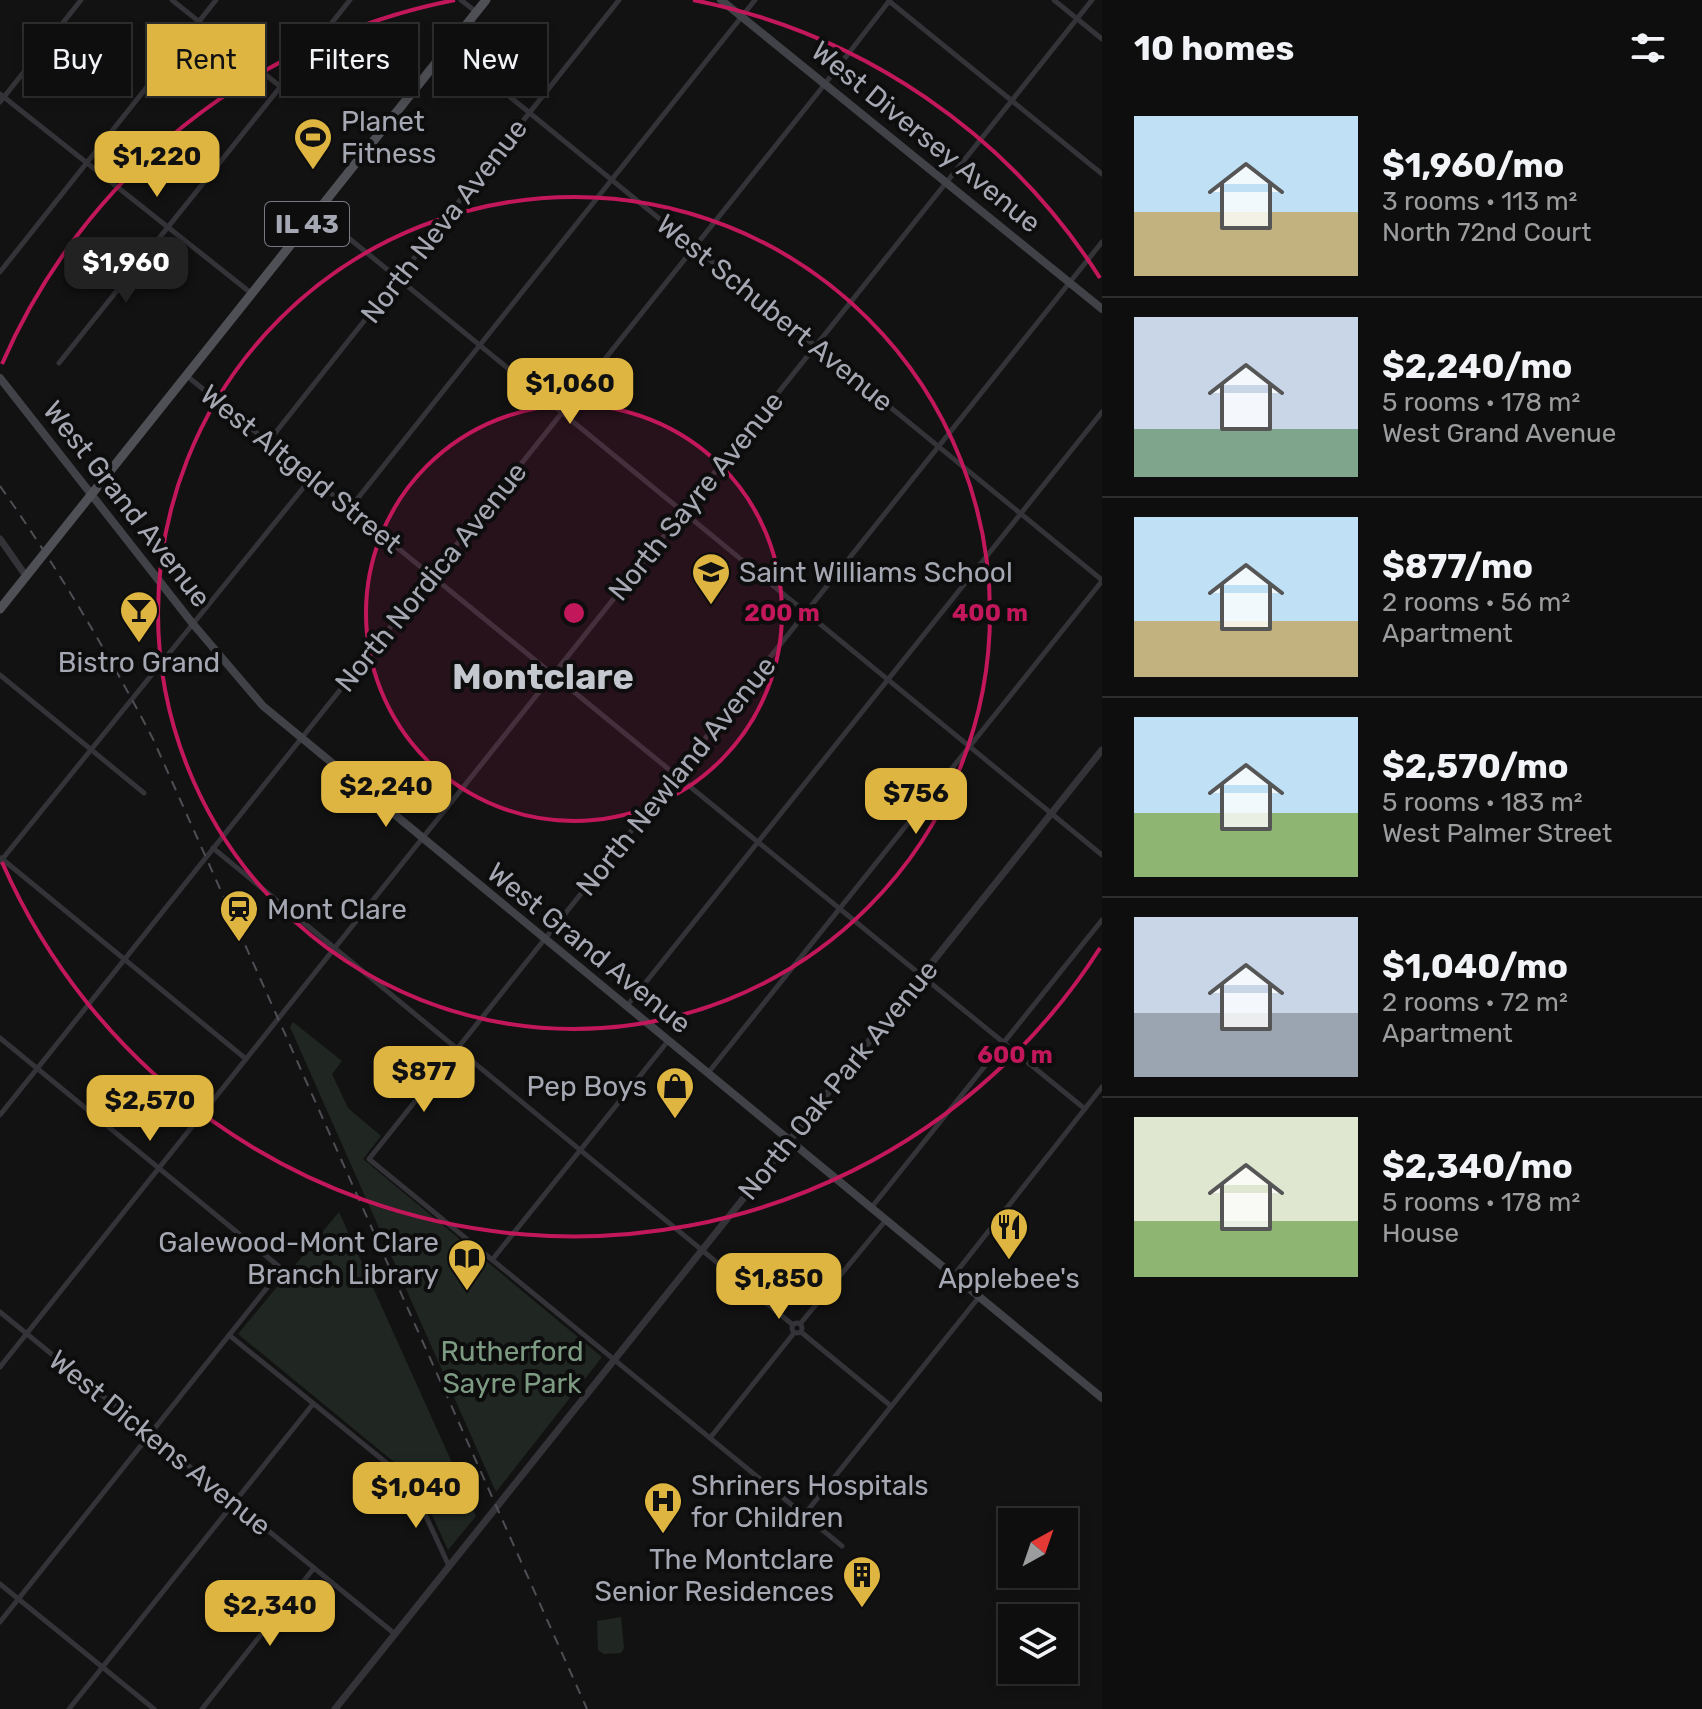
<!DOCTYPE html>
<meta charset="utf-8">
<style>
:root{--surface:#0e0e0e;--page:#171717;--text:#f1f3f6;--muted:#9b9c9e;--line:#2e2e2e;--accent:#ddb540}
body{margin:0;font-family:Rubik,sans-serif;background:var(--page);color:var(--text);height:100vh;display:flex;flex-direction:column;font-size:30px;white-space:nowrap}
*{box-sizing:border-box;margin:0}
p{font-size:26px;color:var(--muted)}
.icon{flex:none;width:44px;height:44px;fill:none;stroke:currentColor;stroke-width:2;stroke-linecap:round;stroke-linejoin:round}
.map{position:relative;flex:1;overflow:hidden}
.drawer{display:flex;flex-direction:column;background:var(--surface);width:600px}
.drawer>*{flex:none}
.guide{position:absolute;left:24px;top:24px;width:760px;height:72px;display:flex;gap:16px}
.needle{width:52px;rotate:40deg}
.tools{position:absolute;left:998px;top:1508px;display:grid;gap:16px}
.tools a{display:grid;place-items:center;width:80px;height:80px;border-radius:0px;background:var(--surface);box-shadow:0 4px 12px #0003,0 0 0 2px var(--line);font-size:40px}
.price{position:absolute;translate:-50% -68px;padding:0 18px;border-radius:16px;background:var(--accent);color:#111;font-size:26px;line-height:52px;filter:drop-shadow(0 2px 4px #0008)}
.price::after{content:'';position:absolute;left:50%;top:48px;width:24px;height:18px;margin-left:-12px;background:inherit;clip-path:polygon(0 0,100% 0,50% 100%)}
.price.current{background:#222;color:#fff}
ul{padding:0;list-style:none}
li{display:flex;align-items:center;gap:24px;height:200px;padding:0 32px}
li+li{border-top:2px solid var(--line)}
li span{display:grid;place-items:center;flex:none;width:224px;height:160px;border-radius:0px;color:#555}
li>.icon{margin-inline-start:auto}
span .icon{width:96px;height:96px;fill:#fffc;stroke-width:1}
li b{font-size:34px}
h2{display:flex;justify-content:space-between;align-items:center;height:96px;padding:0 32px;font-size:34px}
.pill{padding:0 28px;border-radius:0px;background:var(--surface);box-shadow:0 4px 12px #0003,0 0 0 2px var(--line);font-size:28px;line-height:72px}
.pill.current{background:var(--accent);color:#111}
main{display:flex;flex:1;min-height:0}
.map>svg:first-child{display:block}
</style>
<main>
<div class="map">
<svg width="1102" height="1709" viewBox="0 0 1102 1709">
<rect width="100%" height="100%" fill="#121213"/>
<g fill="#202722">
<path d="M293,1022L342,1061L332,1074L348,1108L381,1136L363,1159L602,1357L496,1492L290,1027Z"/>
<path d="M339,1212L476,1516L448,1550L416,1480L238,1334Z"/>
<path d="M621,1617L624,1648L621,1653L604,1654L598,1650L597,1621Z"/>
</g>
<g fill="none" stroke-linecap="round" stroke-linejoin="round">
<g stroke="#333338" stroke-width="5">
<path d="M172,0L281,87"/>
<path d="M461,0L475,11"/>
<path d="M1054,0L1102,39"/>
<path d="M889,1L1102,174"/>
<path d="M449,47L1102,580"/>
<path d="M0,94L251,293"/>
<path d="M0,102L81,0"/>
<path d="M317,212L1102,855"/>
<path d="M0,272L216,0"/>
<path d="M59,363L350,0"/>
<path d="M187,376L1085,1109"/>
<path d="M268,442L619,0"/>
<path d="M350,508L755,0"/>
<path d="M0,675L144,793"/>
<path d="M213,848L793,1325"/>
<path d="M1,858L246,1059"/>
<path d="M0,862L312,477"/>
<path d="M626,1007L1102,412"/>
<path d="M0,1038L282,1269L0,1622"/>
<path d="M708,1073L1102,581"/>
<path d="M0,1115L817,94L890,0"/>
<path d="M871,1208L1102,920"/>
<path d="M492,1260L668,1041"/>
<path d="M954,1275L1102,1087"/>
<path d="M0,1312L395,1634"/>
<circle cx="797" cy="1328" r="5"/>
<path d="M800,1324L886,1220"/>
<path d="M801,1332L891,1406"/>
<path d="M229,1335L410,1482L449,1566"/>
<path d="M0,1367L1092,0"/>
<path d="M710,1438L794,1333"/>
<path d="M804,1515L979,1297"/>
<path d="M842,1546L369,1159L1102,242"/>
<path d="M0,1584L154,1709"/>
<path d="M69,1709L313,1404"/>
<path d="M202,1709L314,1568"/>
</g>
<g stroke="#333338" stroke-width="7">
<path d="M0,539L26,576"/>
<path d="M335,1709L1102,750"/>
</g>
<g stroke="#414247" stroke-width="8">
<path d="M721,0L1102,309"/>
<path d="M0,378L193,624L263,706L1102,1398"/>
</g>
<path stroke="#4f5056" stroke-width="9" d="M0,609L486,0"/>
<path stroke="#4e4f54" stroke-width="2" stroke-dasharray="10 8" stroke-linecap="butt" d="M0,486C57,567 107,651 153,739L587,1709"/>
</g>
<circle cx="574" cy="613" r="208" fill="#c2185b" fill-opacity=".12"/>
<g fill="none" stroke="#c2185b" stroke-width="4">
<circle cx="574" cy="613" r="208"/>
<circle cx="574" cy="613" r="416"/>
<path d="M1100 948A624 624 0 0 1 2 862M2 364A624 624 0 0 1 455 0M693 0A624 624 0 0 1 1100 278"/>
</g>
<defs>
<g id="stadium-pin" transform="scale(2)"><path d="M0 17L-7.5 6A9.5 9.5 0 1 1 7.5 6Z" fill="#ddb540" stroke="#0d0d0e"/><path d="M0-5a6.5 5 0 1 0 0 10a6.5 5 0 1 0 0-10ZM-3.5-1.8h7v3.6h-7Z" fill="#111"/></g>
<g id="school-pin" transform="scale(2)"><path d="M0 17L-7.5 6A9.5 9.5 0 1 1 7.5 6Z" fill="#ddb540" stroke="#0d0d0e"/><path d="M0-5L7-2L0 1L-7-2ZM-4 1L0 2.5L4 1V4Q0 6-4 4Z" fill="#111"/></g>
<g id="bar-pin" transform="scale(2)"><path d="M0 17L-7.5 6A9.5 9.5 0 1 1 7.5 6Z" fill="#ddb540" stroke="#0d0d0e"/><path d="M-6-5H6L.8 .8V4.5H3.5V6h-7V4.5H-.8V.8Z" fill="#111"/></g>
<g id="station-pin" transform="scale(2)"><path d="M0 17L-7.5 6A9.5 9.5 0 1 1 7.5 6Z" fill="#ddb540" stroke="#0d0d0e"/><path d="M-3-6H3Q5-6 5-4V2Q5 4 3 4L4.5 6H3L1.5 4h-3L-3 6H-4.5L-3 4Q-5 4-5 2V-4Q-5-6-3-6ZM-3.5-4v3h7v-3ZM-3.5 1v1.5H-2V1ZM2 1v1.5H3.5V1Z" fill="#111"/></g>
<g id="shop-pin" transform="scale(2)"><path d="M0 17L-7.5 6A9.5 9.5 0 1 1 7.5 6Z" fill="#ddb540" stroke="#0d0d0e"/><path d="M-5-2.5h2.3a2.7 3.5 0 0 1 5.4 0H5L5.5 6h-11ZM-1.5-2.5h3a1.5 2.3 0 0 0-3 0Z" fill="#111"/></g>
<g id="restaurant-pin" transform="scale(2)"><path d="M0 17L-7.5 6A9.5 9.5 0 1 1 7.5 6Z" fill="#ddb540" stroke="#0d0d0e"/><path d="M-5-6h1v4h1v-4h1v4h1v-4h1v5L-1.5 .5V6h-2V.5L-5-1ZM5-6V6H3V1.5H1.5Q1.5-4 5-6Z" fill="#111"/></g>
<g id="library-pin" transform="scale(2)"><path d="M0 17L-7.5 6A9.5 9.5 0 1 1 7.5 6Z" fill="#ddb540" stroke="#0d0d0e"/><path d="M-6-4Q-3-5.5-.7-3.5V5Q-3 3-6 4ZM6-4Q3-5.5 .7-3.5V5Q3 3 6 4Z" fill="#111"/></g>
<g id="hospital-pin" transform="scale(2)"><path d="M0 17L-7.5 6A9.5 9.5 0 1 1 7.5 6Z" fill="#ddb540" stroke="#0d0d0e"/><path d="M-5-5h3v3.5h4V-5h3V5h-3V1.5h-4V5h-3Z" fill="#111"/></g>
<g id="building-pin" transform="scale(2)"><path d="M0 17L-7.5 6A9.5 9.5 0 1 1 7.5 6Z" fill="#ddb540" stroke="#0d0d0e"/><path d="M-4-6H4V6H1V3H-1V6H-4ZM-2.5-4.3h1.7v1.8h-1.7ZM.8-4.3h1.7v1.8H.8ZM-2.5-1h1.7V.8h-1.7ZM.8-1h1.7V.8H.8Z" fill="#111"/></g>
</defs>
<g fill-rule="evenodd">
<use href="#stadium-pin" x="313" y="137"/>
<use href="#school-pin" x="711" y="572"/>
<use href="#bar-pin" x="139" y="610"/>
<use href="#station-pin" x="239" y="909"/>
<use href="#shop-pin" x="675" y="1086"/>
<use href="#restaurant-pin" x="1009" y="1227"/>
<use href="#library-pin" x="467" y="1258"/>
<use href="#hospital-pin" x="663" y="1501"/>
<use href="#building-pin" x="862" y="1575"/>
</g>
<g text-anchor="middle" dominant-baseline="central" stroke-width="8" stroke-linejoin="round" paint-order="stroke">
<rect fill="#0d0d0e" stroke="#777a81" stroke-width="2" x="265" y="202" width="84" height="44" rx="6"/>
<g font-size="26" font-weight="bold" fill="#a5a8b2">
<text x="307" y="224">IL 43</text>
</g>
<g font-size="28" fill="#a5a8b2" stroke="#0d0d0e" text-anchor="start">
<text x="341" y="121">Planet<tspan x="341" dy="32">Fitness</tspan></text>
<text x="739" y="572">Saint Williams School</text>
<text x="139" y="662" text-anchor="middle">Bistro Grand</text>
<text x="267" y="909">Mont Clare</text>
<text x="647" y="1086" text-anchor="end">Pep Boys</text>
<text x="439" y="1242" text-anchor="end">Galewood-Mont Clare<tspan x="439" dy="32">Branch Library</tspan></text>
<text x="1009" y="1278" text-anchor="middle">Applebee's</text>
<text x="691" y="1485">Shriners Hospitals<tspan x="691" dy="32">for Children</tspan></text>
<text x="834" y="1559" text-anchor="end">The Montclare<tspan x="834" dy="32">Senior Residences</tspan></text>
</g>
<g font-size="28" fill="#a5a8b2" stroke="#0d0d0e">
<text transform="translate(926 137) rotate(39)">West Diversey Avenue</text>
<text transform="translate(444 221) rotate(-52)">North Neva Avenue</text>
<text transform="translate(775 313) rotate(39)">West Schubert Avenue</text>
<text transform="translate(301 469) rotate(39)">West Altgeld Street</text>
<text transform="translate(696 496) rotate(-51)">North Sayre Avenue</text>
<text transform="translate(127 504) rotate(52)">West Grand Avenue</text>
<text transform="translate(431 577) rotate(-51)">North Nordica Avenue</text>
<text transform="translate(676 776) rotate(-51)">North Newland Avenue</text>
<text transform="translate(589 948) rotate(39)">West Grand Avenue</text>
<text transform="translate(838 1080) rotate(-51)">North Oak Park Avenue</text>
<text transform="translate(160 1443) rotate(39)">West Dickens Avenue</text>
</g>
<g font-size="28" fill="#7d9b82" stroke="#0d0d0e">
<text x="512" y="1351">Rutherford<tspan x="512" dy="32">Sayre Park</tspan></text>
</g>
<g font-size="36" font-weight="bold" fill="#c5c7cf" stroke="#0d0d0e">
<text x="543" y="676">Montclare</text>
</g>
</g>
<circle cx="574" cy="613" r="12" fill="#c2185b" stroke="#0d0d0e" stroke-width="4"/>
<g font-size="24" text-anchor="middle" font-weight="bold" fill="#c2185b" stroke="#0d0d0e" stroke-width="8" stroke-linejoin="round" paint-order="stroke">
<text x="782" y="621">200 m</text>
<text x="990" y="621">400 m</text>
<text x="1015" y="1063">600 m</text>
</g>
</svg>
<div class="tools">
<a><svg class="needle" viewBox="-14 -14 28 28"><path d="M0-13l5 13h-10z" fill="#e53935"/><path d="M0 13l5-13h-10z" fill="#9b9c9e"/></svg></a>
<a><svg class="icon" aria-label="layers" viewBox="0 0 24 24"><path d="M12 4l9 5-9 5-9-5zM3 14l9 5 9-5"/></svg></a>
</div>
<b class="price" style="left:157px;top:199px">$1,220</b>
<b class="price current" style="left:126px;top:305px">$1,960</b>
<b class="price" style="left:570px;top:426px">$1,060</b>
<b class="price" style="left:386px;top:829px">$2,240</b>
<b class="price" style="left:916px;top:836px">$756</b>
<b class="price" style="left:424px;top:1114px">$877</b>
<b class="price" style="left:150px;top:1143px">$2,570</b>
<b class="price" style="left:779px;top:1321px">$1,850</b>
<b class="price" style="left:416px;top:1530px">$1,040</b>
<b class="price" style="left:270px;top:1648px">$2,340</b>
<div class="guide">
<a class="pill">Buy</a>
<a class="pill current">Rent</a>
<a class="pill">Filters</a>
<a class="pill">New</a>
</div>
</div>
<section class="drawer">
<h2>10 homes<svg class="icon" aria-label="filters" viewBox="0 0 24 24"><path d="M4 7h16M4 17h16"/><circle cx="9" cy="7" r="2"/><circle cx="15" cy="17" r="2"/></svg></h2>
<ul>
<li><span style="background:linear-gradient(#bfe0f5 60%,#c2b280 0)"><svg class="icon" aria-label="home" viewBox="0 0 24 24"><path d="M3 11l9-7 9 7M6 9v11h12V9"/></svg></span><div><b>$1,960/mo</b><p>3 rooms · 113 m²</p><p>North 72nd Court</p></div></li>
<li><span style="background:linear-gradient(#c9d6e8 70%,#7fa58c 0)"><svg class="icon" aria-label="home" viewBox="0 0 24 24"><path d="M3 11l9-7 9 7M6 9v11h12V9"/></svg></span><div><b>$2,240/mo</b><p>5 rooms · 178 m²</p><p>West Grand Avenue</p></div></li>
<li><span style="background:linear-gradient(#bfe0f5 65%,#c2b280 0)"><svg class="icon" aria-label="home" viewBox="0 0 24 24"><path d="M3 11l9-7 9 7M6 9v11h12V9"/></svg></span><div><b>$877/mo</b><p>2 rooms · 56 m²</p><p>Apartment</p></div></li>
<li><span style="background:linear-gradient(#bfe0f5 60%,#8fb573 0)"><svg class="icon" aria-label="home" viewBox="0 0 24 24"><path d="M3 11l9-7 9 7M6 9v11h12V9"/></svg></span><div><b>$2,570/mo</b><p>5 rooms · 183 m²</p><p>West Palmer Street</p></div></li>
<li><span style="background:linear-gradient(#c9d6e8 60%,#9aa5b1 0)"><svg class="icon" aria-label="home" viewBox="0 0 24 24"><path d="M3 11l9-7 9 7M6 9v11h12V9"/></svg></span><div><b>$1,040/mo</b><p>2 rooms · 72 m²</p><p>Apartment</p></div></li>
<li><span style="background:linear-gradient(#dfe7d0 65%,#8fb573 0)"><svg class="icon" aria-label="home" viewBox="0 0 24 24"><path d="M3 11l9-7 9 7M6 9v11h12V9"/></svg></span><div><b>$2,340/mo</b><p>5 rooms · 178 m²</p><p>House</p></div></li>
</ul>
</section>
</main>
